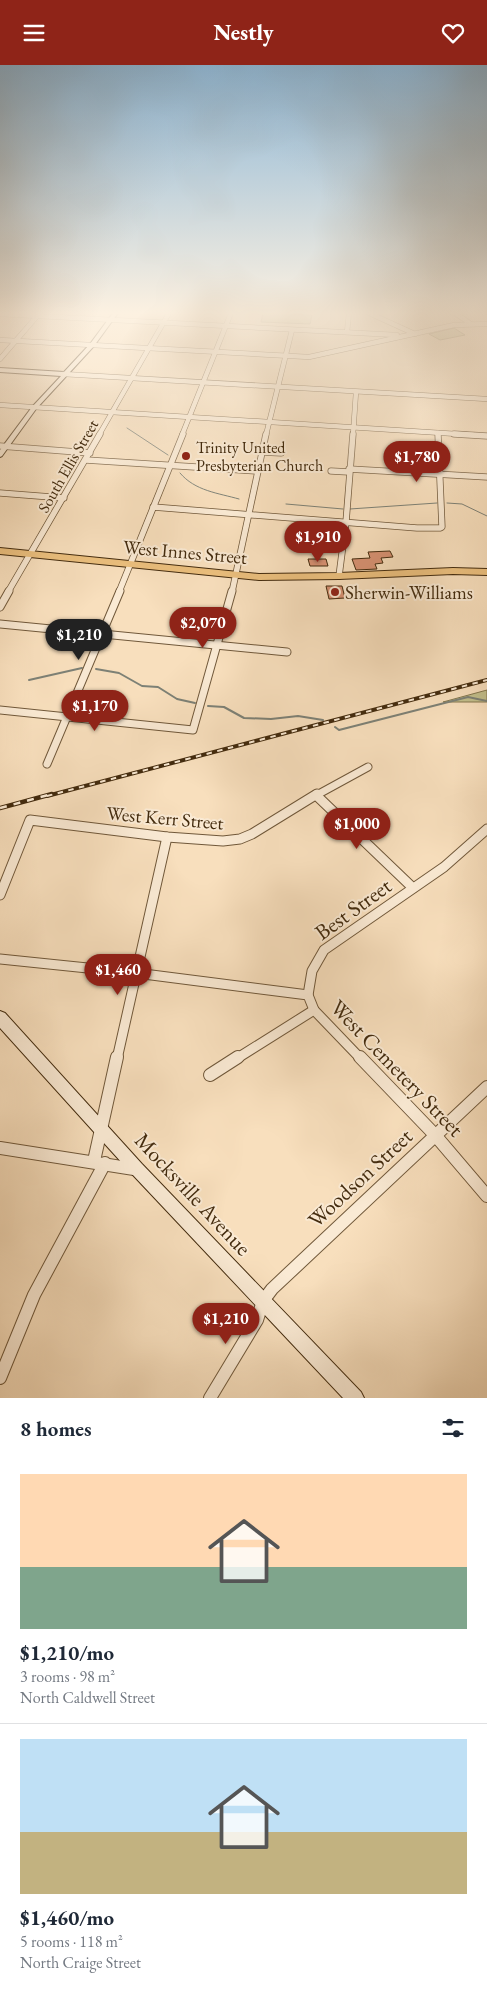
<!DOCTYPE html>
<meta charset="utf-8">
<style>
:root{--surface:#fff;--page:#f2f2f3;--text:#1f2937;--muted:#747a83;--line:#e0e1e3;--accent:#8f2418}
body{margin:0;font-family:"EB Garamond",serif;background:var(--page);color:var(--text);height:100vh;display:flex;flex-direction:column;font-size:19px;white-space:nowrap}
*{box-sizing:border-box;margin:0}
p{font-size:16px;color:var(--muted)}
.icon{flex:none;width:28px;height:28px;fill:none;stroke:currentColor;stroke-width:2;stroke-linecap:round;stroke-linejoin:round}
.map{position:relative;height:1333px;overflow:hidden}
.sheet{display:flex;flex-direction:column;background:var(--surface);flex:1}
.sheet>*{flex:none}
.price{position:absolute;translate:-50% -42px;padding:0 11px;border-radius:18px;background:var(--accent);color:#fff;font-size:16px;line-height:32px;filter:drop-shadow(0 1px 2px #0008)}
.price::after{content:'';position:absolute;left:50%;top:30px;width:15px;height:11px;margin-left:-8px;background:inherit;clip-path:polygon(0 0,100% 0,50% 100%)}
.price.selected{background:#222;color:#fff}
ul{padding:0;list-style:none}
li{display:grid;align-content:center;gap:10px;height:265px;padding:0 20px}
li+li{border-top:1px solid var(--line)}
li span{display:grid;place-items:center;height:155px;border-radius:0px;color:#555}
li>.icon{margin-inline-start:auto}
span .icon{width:90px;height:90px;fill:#fffc;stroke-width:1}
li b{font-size:21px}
h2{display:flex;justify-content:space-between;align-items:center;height:60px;padding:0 20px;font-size:21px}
header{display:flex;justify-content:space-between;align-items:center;height:65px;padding:0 20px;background:var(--accent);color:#fff;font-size:22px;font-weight:800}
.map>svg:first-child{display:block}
</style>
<header><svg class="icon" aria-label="menu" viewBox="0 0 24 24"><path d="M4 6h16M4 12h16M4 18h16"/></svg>Nestly<svg class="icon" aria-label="heart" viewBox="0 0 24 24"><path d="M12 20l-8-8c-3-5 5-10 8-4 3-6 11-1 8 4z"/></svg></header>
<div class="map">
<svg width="487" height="1333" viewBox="0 0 487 1333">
<rect width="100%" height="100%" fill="#f8dfbd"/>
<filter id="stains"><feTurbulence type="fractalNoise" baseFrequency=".004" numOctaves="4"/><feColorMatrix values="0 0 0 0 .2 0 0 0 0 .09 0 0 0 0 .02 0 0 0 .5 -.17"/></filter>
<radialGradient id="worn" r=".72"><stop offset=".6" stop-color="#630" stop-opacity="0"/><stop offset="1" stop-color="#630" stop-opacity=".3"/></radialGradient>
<g fill="#c3c08d" stroke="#83764e">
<path d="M263,248L312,250L310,259L261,257Z"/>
<path d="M454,263L465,270L440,275L429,269Z"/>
<path d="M487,625V637H443Z"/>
</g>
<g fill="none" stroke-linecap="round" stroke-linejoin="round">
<g stroke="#7d8176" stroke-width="1">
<path d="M127,363L168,390"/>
<path d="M180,408C195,426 218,428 239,434"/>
<path d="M447,438L462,439L487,451"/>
<path d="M286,439L343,444"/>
<path d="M350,444L437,438"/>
</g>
<g stroke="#7d8176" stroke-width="2">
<path d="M96,604L119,608L142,621L158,622L177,634L195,638"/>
<path d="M29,615L82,603"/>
<path d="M208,641L224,642L244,653L271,654L298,651L323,655"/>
<path d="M335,662L339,665L468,632L487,636"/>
</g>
</g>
<g fill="#d79172" stroke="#432b0e">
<path d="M390,486L393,492L381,493L383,498L375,499L377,504L356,505L352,494L370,493L368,487Z"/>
<path d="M308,494H326L328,501H310Z"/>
<path d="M326,521H342L345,533L329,534Z"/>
</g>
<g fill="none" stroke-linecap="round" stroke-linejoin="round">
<g stroke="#70583a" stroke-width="5.5">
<g id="street-far4">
<path d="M369,248L415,269"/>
<path d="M455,248L471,259"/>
<path d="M0,249L397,270"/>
<path d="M347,267L349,248"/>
<path d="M0,275L309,292L454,260L487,259"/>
<path d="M0,294L38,250"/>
<path d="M63,309L487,334"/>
<path d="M0,340L473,370"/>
<path d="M438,368V370"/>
<path d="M99,370L169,248"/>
<path d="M182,370L231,248"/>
<path d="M266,370L292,265"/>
<path d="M353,370L356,327"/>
</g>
</g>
<g stroke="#70583a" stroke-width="7">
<g id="street-far3">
<path d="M454,369L487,371"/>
<path d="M0,381L90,388"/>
<path d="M262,387L281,388"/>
<path d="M86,395L258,406"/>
<path d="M349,404L487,412"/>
<path d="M331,406L349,407"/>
<path d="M0,428L64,433"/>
<path d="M153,442L417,463H440L442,462L438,369"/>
<path d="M339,511L346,457L353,369"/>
<path d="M8,527L100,369"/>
<path d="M119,527L183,369"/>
<path d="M232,527L266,369"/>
</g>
</g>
<g stroke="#70583a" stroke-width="9">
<g id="street-far2">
<path d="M0,542L9,526"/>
<path d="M0,559L287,587"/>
<path d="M0,645L193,665L232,526"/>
<path d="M47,699L120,526"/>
<path d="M315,731L368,702"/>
</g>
</g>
<g stroke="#70583a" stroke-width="11">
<g id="street-far1">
<path d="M316,730L413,823"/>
<path d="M0,830L30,755L167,772L223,776L240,774L252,769L317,729"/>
<path d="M0,894L136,908L308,930L314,945L361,994"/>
<path d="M308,930L312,906L324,885L444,802L487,764"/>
<path d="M117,994L167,772"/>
<path d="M236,994L314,945"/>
</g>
</g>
<g stroke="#70583a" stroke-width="14">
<g id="street">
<path d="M360,992L435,1070L487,1131"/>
<path d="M210,1010L238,992"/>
<path d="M0,1083L134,1104"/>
<path d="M94,1096L117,992"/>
<path d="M0,1313L34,1230L105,1098"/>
<path d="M210,1333L257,1255L263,1236L272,1224L487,1022"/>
</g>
</g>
<g stroke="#432b0e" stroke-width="2">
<g id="secondary">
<path d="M113,248H118L94,281L36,344L2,391L0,392V385L32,342L61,311L0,307V303L64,307L90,279Z"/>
<path d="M0,946L5,948L142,1099L361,1327L364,1333H343L132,1109L0,963Z"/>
</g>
</g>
<g stroke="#432b0e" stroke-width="2">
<path id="primary" d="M0,483L259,509L339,508L453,503L487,504V510L453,509L339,514L259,515L0,489Z"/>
</g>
<use href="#street-far4" stroke="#faead4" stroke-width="4.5"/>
<use href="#street-far3" stroke="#faead4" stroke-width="5.5"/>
<use href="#street-far2" stroke="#faead4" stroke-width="7"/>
<use href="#street-far1" stroke="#faead4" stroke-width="9"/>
<use href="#street" stroke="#faead4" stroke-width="12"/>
<use href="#secondary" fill="#faead4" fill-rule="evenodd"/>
<use href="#primary" fill="#ecc07e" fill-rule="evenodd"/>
<g stroke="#432b0e" stroke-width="4">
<path id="rail-far1" d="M47,731L487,615"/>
</g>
<g stroke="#432b0e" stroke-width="4.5">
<path id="rail" d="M0,743L52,729"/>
</g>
<use href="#rail-far1" stroke="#faead4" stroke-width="2" stroke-dasharray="5.5" stroke-linecap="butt"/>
<use href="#rail" stroke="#faead4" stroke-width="2.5" stroke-dasharray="7" stroke-linecap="butt"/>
</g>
<linearGradient id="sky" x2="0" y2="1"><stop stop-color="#8cb6d6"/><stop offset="0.57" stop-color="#fcf1e1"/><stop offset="1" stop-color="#fcf1e1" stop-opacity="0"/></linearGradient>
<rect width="487" height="435" fill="url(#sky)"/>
<g fill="#8f2418" stroke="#faead4" stroke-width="2">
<circle cx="186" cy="391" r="5"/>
<circle cx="335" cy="527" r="5"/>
</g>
<g text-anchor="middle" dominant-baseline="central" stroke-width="4" stroke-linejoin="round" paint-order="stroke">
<g font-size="16" fill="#432b0e" stroke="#faead4" text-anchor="start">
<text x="196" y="382">Trinity United<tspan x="196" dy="18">Presbyterian Church</tspan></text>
</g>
<g font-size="16" fill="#432b0e" stroke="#faead4">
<text transform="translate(68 401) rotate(-60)">South Ellis Street</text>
</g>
<g font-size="19" fill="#432b0e" stroke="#faead4">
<text transform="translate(185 487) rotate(5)">West Innes Street</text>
<text transform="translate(165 753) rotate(5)">West Kerr Street</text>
</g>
<g font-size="19" fill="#432b0e" stroke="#faead4" text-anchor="start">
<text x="345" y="527">Sherwin-Williams</text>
</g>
<g font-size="22" fill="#432b0e" stroke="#faead4">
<text transform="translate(353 844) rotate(-36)">Best Street</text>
<text transform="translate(397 1003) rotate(46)">West Cemetery Street</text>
<text transform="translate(360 1113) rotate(-43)">Woodson Street</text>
<text transform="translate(193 1129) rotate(47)">Mocksville Avenue</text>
</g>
</g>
<rect width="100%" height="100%" filter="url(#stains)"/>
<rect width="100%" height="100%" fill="url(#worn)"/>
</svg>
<b class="price" style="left:417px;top:418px">$1,780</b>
<b class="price" style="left:318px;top:498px">$1,910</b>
<b class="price" style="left:203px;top:584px">$2,070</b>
<b class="price selected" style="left:79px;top:596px">$1,210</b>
<b class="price" style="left:95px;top:667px">$1,170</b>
<b class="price" style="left:357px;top:785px">$1,000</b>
<b class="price" style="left:118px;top:931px">$1,460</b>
<b class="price" style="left:226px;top:1280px">$1,210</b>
</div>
<section class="sheet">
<h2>8 homes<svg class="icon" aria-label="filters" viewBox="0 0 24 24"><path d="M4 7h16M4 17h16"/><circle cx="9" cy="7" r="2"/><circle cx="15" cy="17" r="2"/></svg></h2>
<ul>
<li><span style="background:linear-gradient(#ffd9b3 60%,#7fa58c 0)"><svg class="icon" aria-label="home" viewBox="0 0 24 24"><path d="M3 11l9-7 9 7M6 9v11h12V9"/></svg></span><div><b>$1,210/mo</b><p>3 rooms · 98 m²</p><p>North Caldwell Street</p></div></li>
<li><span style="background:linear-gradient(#bfe0f5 60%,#c2b280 0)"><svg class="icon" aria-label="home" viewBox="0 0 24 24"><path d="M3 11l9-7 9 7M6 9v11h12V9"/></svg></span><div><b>$1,460/mo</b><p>5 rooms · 118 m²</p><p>North Craige Street</p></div></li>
</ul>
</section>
